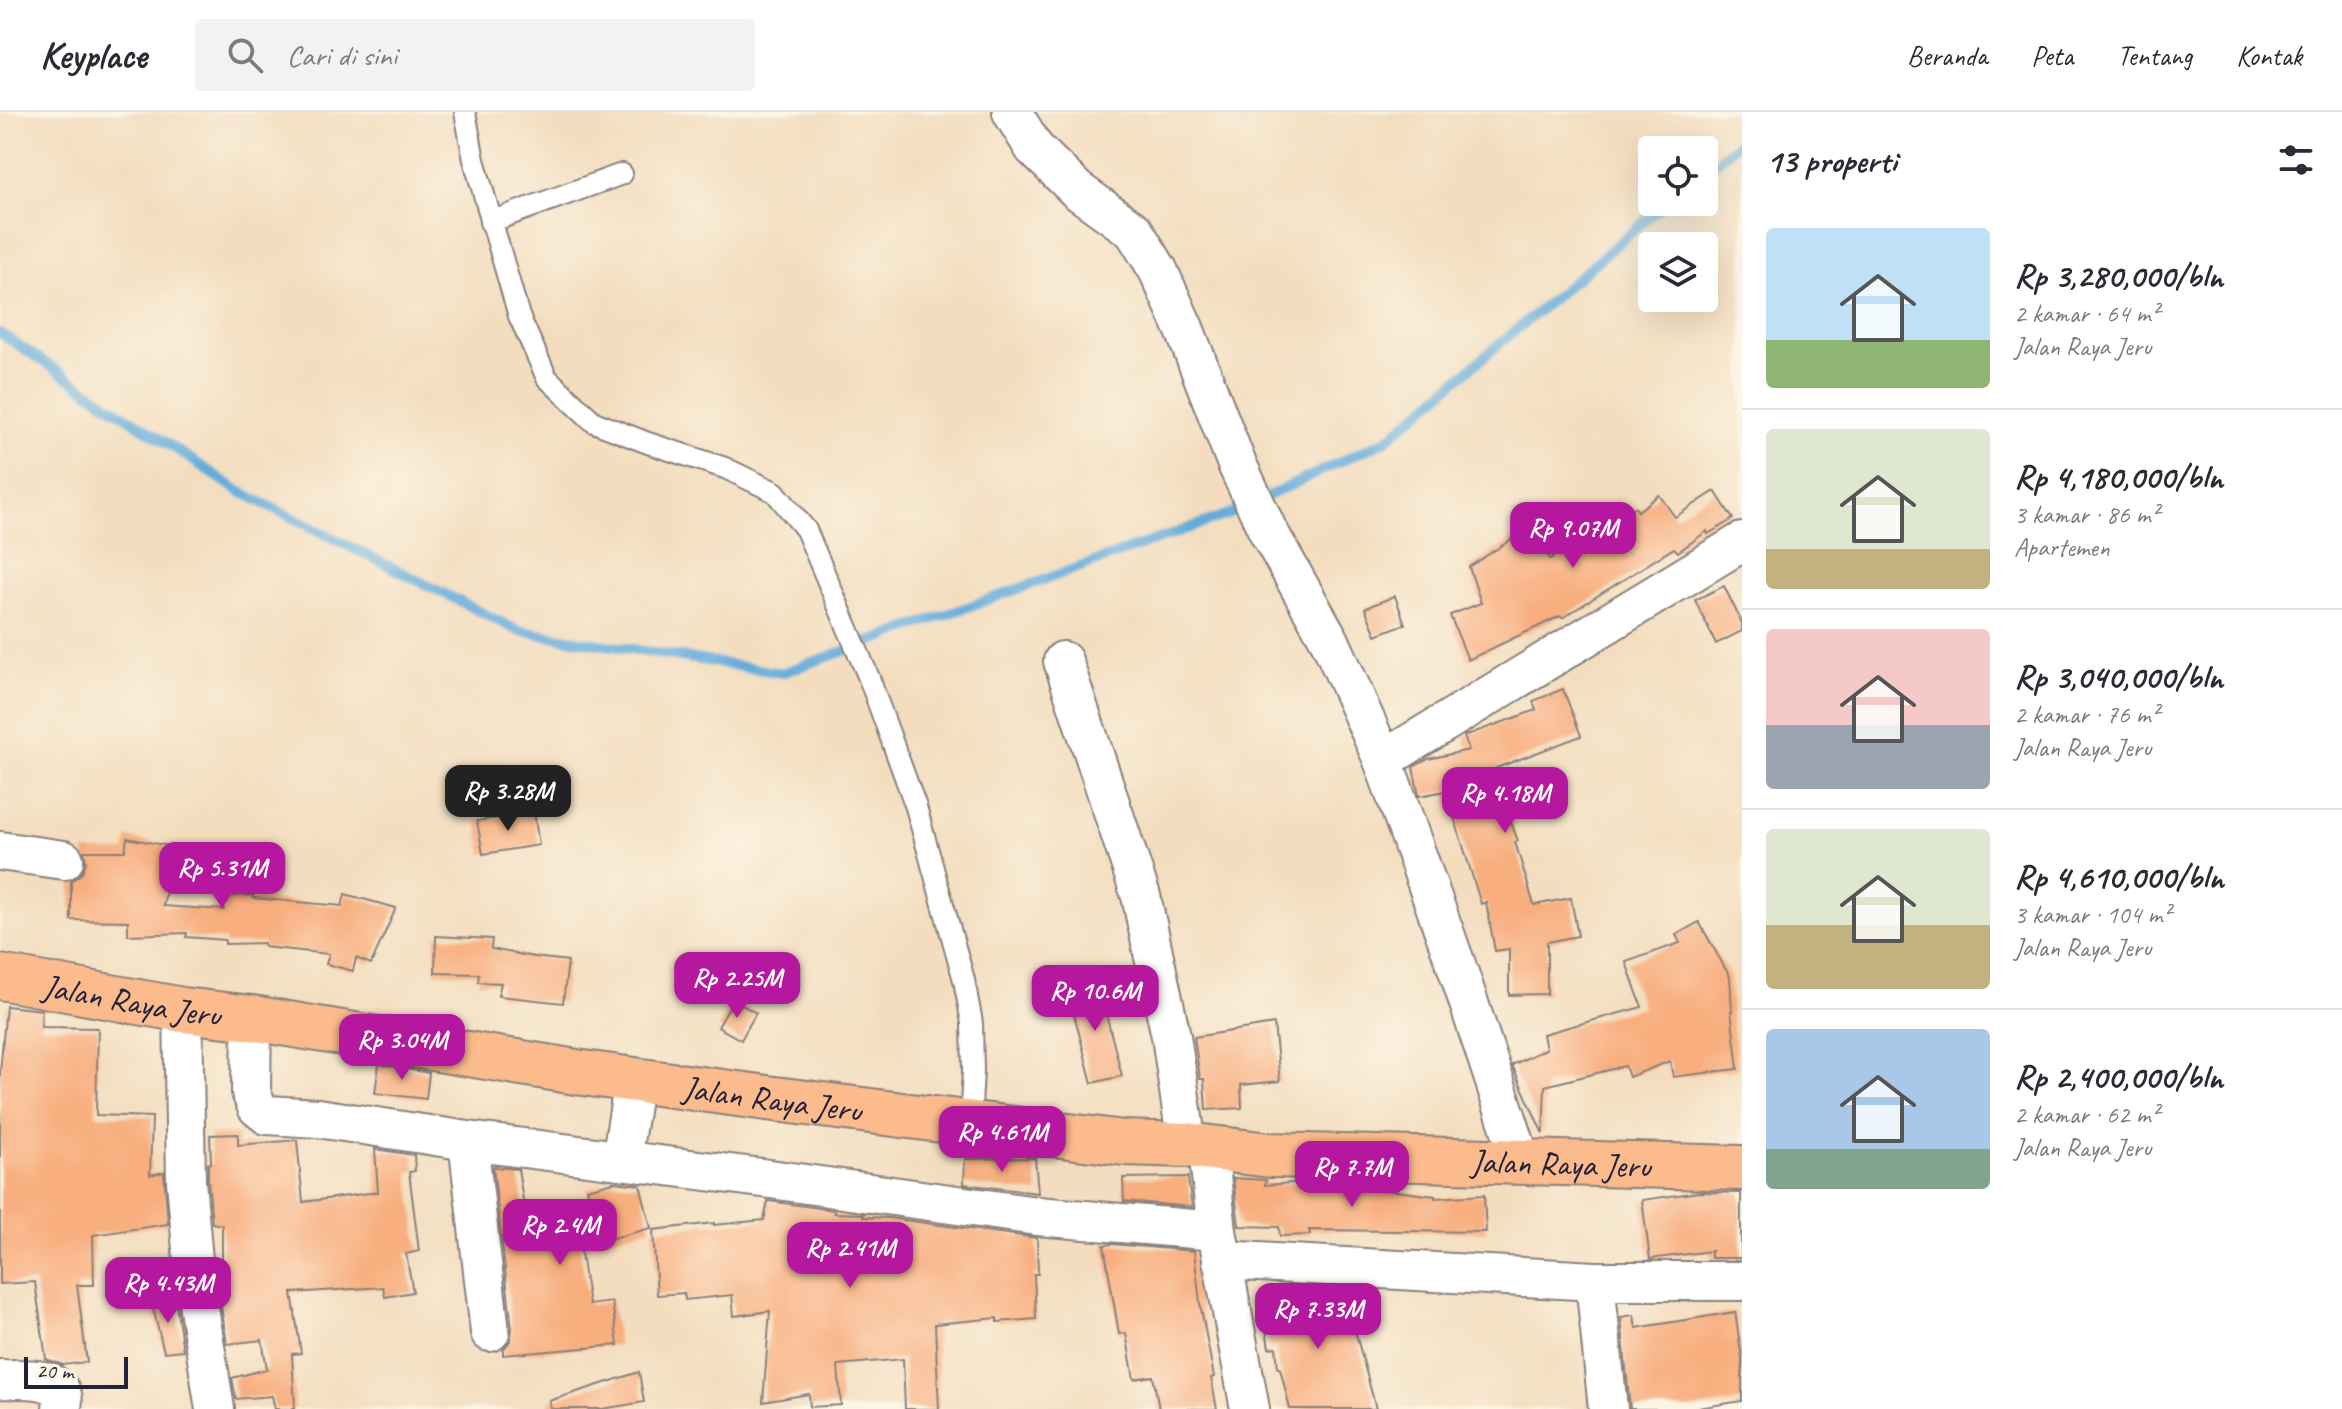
<!DOCTYPE html>
<html lang="id">
<meta charset="utf-8">
<style>
:root{--surface:#fff;--page:#f2f2f3;--text:#2b2b33;--muted:#7c7c81;--line:#e1e1e2;--accent:#b5179e}
body{margin:0;font-family:Caveat,sans-serif;background:var(--page);color:var(--text);height:100vh;display:flex;flex-direction:column;font-size:30px;white-space:nowrap}
*{box-sizing:border-box;margin:0}
p{font-size:26px;color:var(--muted)}
.icon{flex:none;width:44px;height:44px;fill:none;stroke:currentColor;stroke-width:2;stroke-linecap:round;stroke-linejoin:round}
.map{position:relative;flex:1;overflow:hidden}
.details{display:flex;flex-direction:column;background:var(--surface);width:600px}
.details>*{flex:none}
.fabs{position:absolute;left:1638px;top:24px;display:grid;gap:16px}
.fabs a{display:grid;place-items:center;width:80px;height:80px;border-radius:8px;background:var(--surface);box-shadow:0 8px 32px #0002;font-size:40px}
.scale{position:absolute;left:24px;bottom:20px;width:104px;box-sizing:border-box;padding-left:8px;border:4px solid #22223b;border-top:0;font-size:22px;line-height:28px;white-space:nowrap;color:#22223b;-webkit-text-stroke:6px #fcf5e5;paint-order:stroke}
.price{position:absolute;translate:-50% -68px;padding:0 18px;border-radius:16px;background:var(--accent);color:#fff;font-size:26px;line-height:52px;filter:drop-shadow(0 2px 4px #0008)}
.price::after{content:'';position:absolute;left:50%;top:48px;width:24px;height:18px;margin-left:-12px;background:inherit;clip-path:polygon(0 0,100% 0,50% 100%)}
.price.current{background:#222;color:#fff}
ul{padding:0;list-style:none}
li{display:flex;align-items:center;gap:24px;height:200px;padding:0 24px}
li+li{border-top:2px solid var(--line)}
li span{display:grid;place-items:center;flex:none;width:224px;height:160px;border-radius:8px;color:#555}
li>.icon{margin-inline-start:auto}
span .icon{width:96px;height:96px;fill:#fffc;stroke-width:1}
li b{font-size:34px}
h2{display:flex;justify-content:space-between;align-items:center;height:96px;padding:0 24px;font-size:34px}
header{display:flex;align-items:center;gap:48px;box-sizing:border-box;height:112px;padding:0 40px;background:var(--surface);border-bottom:2px solid var(--line)}
header strong{font-size:38px}
nav{display:flex;gap:44px;margin-inline-start:auto;font-size:28px}
.search{width:560px;height:72px;background:var(--page);display:flex;align-items:center;gap:20px;box-sizing:border-box;padding:0 28px;border-radius:8px;color:var(--muted);font-size:30px}
main{display:flex;flex:1;min-height:0}
.map>svg:first-child{display:block}
</style>
<header>
<strong>Keyplace</strong>
<div class="search"><svg class="icon" aria-label="search" viewBox="0 0 24 24"><circle cx="10" cy="10" r="6"/><path d="M15 15l6 6"/></svg>Cari di sini</div>
<nav><a>Beranda</a><a>Peta</a><a>Tentang</a><a>Kontak</a></nav>
</header>
<main>
<div class="map">
<svg width="1742" height="1297" viewBox="0 0 1742 1297">
<rect width="100%" height="100%" fill="#fcf5e5"/>
<filter id="ink" filterUnits="userSpaceOnUse"><feTurbulence type="fractalNoise" baseFrequency=".0125" numOctaves="2"/><feDisplacementMap in="SourceGraphic" scale="16" xChannelSelector="R" yChannelSelector="G"/><feConvolveMatrix kernelMatrix="1 2 1 2 8 2 1 2 1" color-interpolation-filters="sRGB"/></filter>
<filter id="wash" filterUnits="userSpaceOnUse"><feTurbulence type="fractalNoise" baseFrequency=".006" numOctaves="4" result="noise"/><feDisplacementMap in="SourceGraphic" scale="32" xChannelSelector="R" yChannelSelector="G"/><feGaussianBlur stdDeviation="1.8" result="paint"/><feColorMatrix in="noise" values="0 0 0 0 0 0 0 0 0 0 0 0 0 0 0 0 0 1.4 0 .05"/><feComposite in="paint" operator="in"/></filter>
<g filter="url(#wash)">
<rect width="100%" height="100%" fill="#f3ddbe"/>
<g fill="none" stroke-linecap="round" stroke-linejoin="round">
<g stroke="#64acdb" stroke-width="10">
<path d="M1704,60L1742,28"/>
<path d="M0,221L239,379L519,519L782,561L1246,396"/>
<path d="M1262,387L1386,328L1667,90"/>
</g>
</g>
<g id="blocks">
<g fill="#f8ae7e">
<path d="M1715,379L1733,407L1708,422L1707,419L1678,440L1674,436L1562,506L1560,504L1468,548L1450,503L1481,491L1469,455L1529,416L1550,447L1635,395L1638,399L1659,383L1675,405Z"/>
<path d="M1724,474L1742,511V519L1716,532L1695,488Z"/>
<path d="M1395,484L1405,512L1376,523L1365,496Z"/>
<path d="M1563,577L1581,624L1496,656L1504,669L1497,673L1518,729L1515,730L1534,793L1571,786L1578,824L1547,830V882L1509,883V837L1495,839L1486,790L1481,792L1446,679L1419,684L1413,655L1428,647L1469,638L1464,624L1536,598L1533,589Z"/>
<path d="M534,700L539,733L483,742L477,709Z"/>
<path d="M127,726L175,735L163,794L224,798L223,784L253,783V786L342,794L345,782L396,796L371,852L356,846L353,859L326,852L329,842L264,835V831L225,832V828L186,825L187,821L128,823V809L71,808V769L82,761L86,750L84,739H125Z"/>
<path d="M1699,810L1730,865L1732,899H1731L1738,957L1673,965L1670,949L1629,965L1625,954L1545,974L1543,1022L1512,953L1546,937L1543,922L1642,895L1626,850L1680,831L1676,823Z"/>
<path d="M436,824L492,827L491,837L534,845L568,849L563,891L498,884L501,871L478,870L479,862L435,861Z"/>
<path d="M1098,871L1122,964L1092,971L1068,879Z"/>
<path d="M733,888L756,901L741,928L718,915Z"/>
<path d="M6,894L42,898L41,915L98,916L96,1003L152,1005L150,1063L164,1060L168,1112L93,1123L94,1173H77L87,1250L63,1253L46,1247L35,1170L0,1172V961Z"/>
<path d="M1274,912L1280,969L1241,973L1242,996L1206,998L1204,967H1200L1194,925Z"/>
<path d="M379,952L429,961L426,987L375,981Z"/>
<path d="M238,1022V1033L297,1028L303,1090L378,1080L375,1037L414,1043L415,1059L409,1060L419,1139L406,1142L413,1180L385,1185L383,1175L292,1181L301,1241L292,1242L295,1297H275L272,1284L236,1287L232,1266L267,1257L262,1228L227,1232L218,1176L222,1175V1113L212,1111L208,1068V1052L211,1051L210,1023Z"/>
<path d="M1035,1046L1038,1081L964,1072L965,1047Z"/>
<path d="M493,1055L518,1057L527,1113L594,1103L587,1077L614,1070L640,1073L651,1116L580,1135L589,1193L612,1190L618,1233L503,1243V1238L510,1229L512,1217Z"/>
<path d="M1188,1065L1192,1095L1124,1089L1123,1066Z"/>
<path d="M1233,1066L1266,1068L1265,1073L1307,1070V1073L1379,1075V1077L1435,1084V1086L1484,1083L1486,1120L1309,1118L1310,1123L1280,1124L1279,1115L1239,1114Z"/>
<path d="M1699,1080L1741,1081V1146H1711V1139L1650,1147L1642,1088Z"/>
<path d="M768,1089L834,1098V1101L864,1102L863,1105L889,1106L1037,1126L1038,1162H1034L1036,1207L997,1210V1206L935,1212L939,1297H905L903,1247L838,1253L841,1293L810,1295L809,1282L763,1290L770,1199L734,1204L732,1183L685,1188L684,1181L657,1183L653,1118L714,1111V1113L764,1108Z"/>
<path d="M1112,1132L1194,1139L1200,1191L1214,1265L1211,1266L1217,1297H1159L1153,1264L1134,1267L1126,1221L1119,1222L1104,1133Z"/>
<path d="M1344,1177L1376,1297H1290L1280,1256H1278L1276,1235L1269,1236L1261,1185L1308,1179L1309,1186Z"/>
<path d="M175,1186L183,1238L164,1240L152,1192Z"/>
<path d="M1735,1200L1742,1246V1289L1691,1297H1630L1621,1205L1634,1203L1636,1216Z"/>
<path d="M639,1260L644,1290L602,1297H551L549,1289Z"/>
</g>
</g>
</g>
<g filter="url(#ink)">
<use href="#blocks" fill-opacity="0" stroke="#8a807c" stroke-width="2"/>
<g fill="none" stroke-linecap="round" stroke-linejoin="round">
<g stroke="#8a807c" stroke-width="24">
<g id="service">
<path d="M465,0L474,48L519,204L547,266L594,310L648,331L725,356L775,380L806,418L869,566L916,695L964,868L972,911L973,959L970,1012"/>
<path d="M490,110L622,62"/>
</g>
</g>
<g stroke="#8a807c" stroke-width="42">
<g id="minor">
<path d="M1012,0L1034,36L1077,78L1134,119L1158,158L1184,216L1236,350L1267,417L1330,529L1383,648L1460,864L1521,1049"/>
<path d="M1063,549L1141,784L1171,924L1187,1033"/>
<path d="M1383,648L1742,430"/>
<path d="M0,739L64,748"/>
<path d="M183,898L186,1069L195,1171L215,1297"/>
<path d="M252,906L251,980L257,995L267,1003L318,1006L468,1029L770,1067L1037,1104L1217,1119"/>
<path d="M468,1029L490,1220"/>
<path d="M1208,1036L1217,1119L1250,1297"/>
<path d="M621,1048L634,968"/>
<path d="M1222,1148L1595,1169H1742"/>
<path d="M1595,1169L1608,1297"/>
<path d="M0,1267C17,1268 56,1263 62,1283C64,1288 62,1292 62,1297"/>
</g>
</g>
<g stroke="#8a807c" stroke-width="48">
<g id="primary">
<path id="s1" d="M0,865L183,898L252,906L576,960L767,986L1124,1031L1187,1033L1270,1043L1742,1056"/>
</g>
</g>
<use href="#service" stroke="#fff" stroke-width="20"/>
<use href="#minor" stroke="#fff" stroke-width="38"/>
<use href="#primary" stroke="#fbbb8d" stroke-width="44"/>
</g>
</g>
<g text-anchor="middle" dominant-baseline="central" stroke-width="6" stroke-linejoin="round" paint-order="stroke">
<g font-size="34" fill="#22223b" stroke="#fcf5e5">
<text stroke="none"><textPath href="#s1" startOffset="134">Jalan Raya Jeru</textPath></text>
<text stroke="none"><textPath href="#s1" startOffset="782">Jalan Raya Jeru</textPath></text>
<text stroke="none"><textPath href="#s1" startOffset="1574">Jalan Raya Jeru</textPath></text>
</g>
</g>
</svg>
<div class="fabs">
<a><svg class="icon" aria-label="locate" viewBox="0 0 24 24"><circle cx="12" cy="12" r="6"/><path d="M12 2v4M12 18v4M2 12h4M18 12h4"/></svg></a>
<a><svg class="icon" aria-label="layers" viewBox="0 0 24 24"><path d="M12 4l9 5-9 5-9-5zM3 14l9 5 9-5"/></svg></a>
</div>
<div class="scale">20 m</div>
<b class="price" style="left:1573px;top:458px">Rp 9.07M</b>
<b class="price current" style="left:508px;top:721px">Rp 3.28M</b>
<b class="price" style="left:1505px;top:723px">Rp 4.18M</b>
<b class="price" style="left:222px;top:798px">Rp 5.31M</b>
<b class="price" style="left:737px;top:908px">Rp 2.25M</b>
<b class="price" style="left:1095px;top:921px">Rp 10.6M</b>
<b class="price" style="left:402px;top:970px">Rp 3.04M</b>
<b class="price" style="left:1002px;top:1062px">Rp 4.61M</b>
<b class="price" style="left:1352px;top:1097px">Rp 7.7M</b>
<b class="price" style="left:560px;top:1155px">Rp 2.4M</b>
<b class="price" style="left:850px;top:1178px">Rp 2.41M</b>
<b class="price" style="left:168px;top:1213px">Rp 4.43M</b>
<b class="price" style="left:1318px;top:1239px">Rp 7.33M</b>
</div>
<section class="details">
<h2>13 properti<svg class="icon" aria-label="filters" viewBox="0 0 24 24"><path d="M4 7h16M4 17h16"/><circle cx="9" cy="7" r="2"/><circle cx="15" cy="17" r="2"/></svg></h2>
<ul>
<li><span style="background:linear-gradient(#bfe0f5 70%,#8fb573 0)"><svg class="icon" aria-label="home" viewBox="0 0 24 24"><path d="M3 11l9-7 9 7M6 9v11h12V9"/></svg></span><div><b>Rp 3,280,000/bln</b><p>2 kamar · 64 m²</p><p>Jalan Raya Jeru</p></div></li>
<li><span style="background:linear-gradient(#dfe7d0 75%,#c2b280 0)"><svg class="icon" aria-label="home" viewBox="0 0 24 24"><path d="M3 11l9-7 9 7M6 9v11h12V9"/></svg></span><div><b>Rp 4,180,000/bln</b><p>3 kamar · 86 m²</p><p>Apartemen</p></div></li>
<li><span style="background:linear-gradient(#f6c9c9 60%,#9aa5b1 0)"><svg class="icon" aria-label="home" viewBox="0 0 24 24"><path d="M3 11l9-7 9 7M6 9v11h12V9"/></svg></span><div><b>Rp 3,040,000/bln</b><p>2 kamar · 76 m²</p><p>Jalan Raya Jeru</p></div></li>
<li><span style="background:linear-gradient(#dfe7d0 60%,#c2b280 0)"><svg class="icon" aria-label="home" viewBox="0 0 24 24"><path d="M3 11l9-7 9 7M6 9v11h12V9"/></svg></span><div><b>Rp 4,610,000/bln</b><p>3 kamar · 104 m²</p><p>Jalan Raya Jeru</p></div></li>
<li><span style="background:linear-gradient(#a9c7e8 75%,#7fa58c 0)"><svg class="icon" aria-label="home" viewBox="0 0 24 24"><path d="M3 11l9-7 9 7M6 9v11h12V9"/></svg></span><div><b>Rp 2,400,000/bln</b><p>2 kamar · 62 m²</p><p>Jalan Raya Jeru</p></div></li>
</ul>
</section>
</main>
